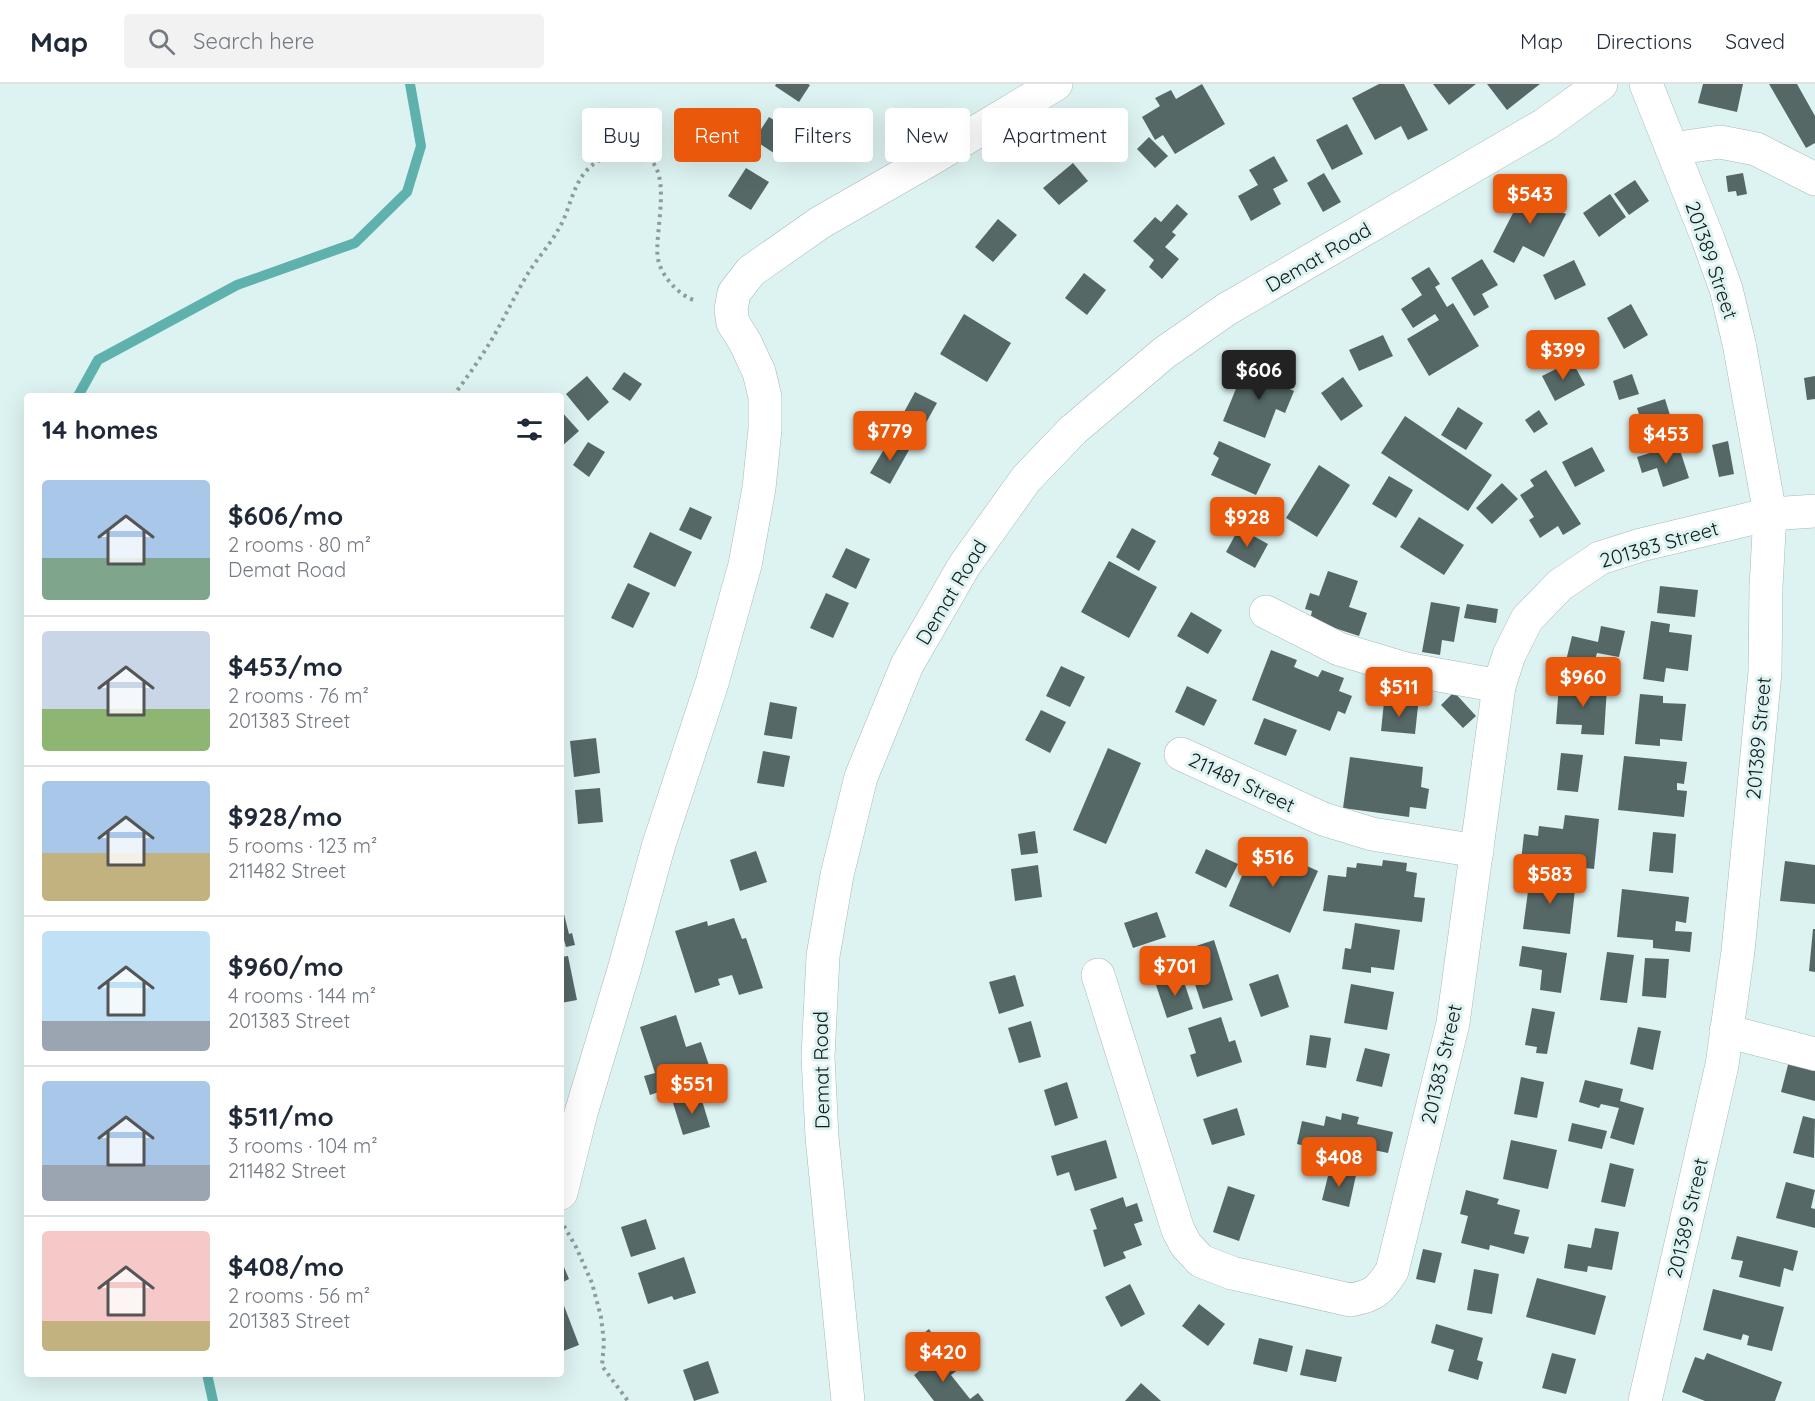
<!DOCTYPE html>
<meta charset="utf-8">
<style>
:root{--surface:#fff;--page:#f2f2f3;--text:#1f2937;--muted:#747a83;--line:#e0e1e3;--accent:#ea580c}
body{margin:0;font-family:Quicksand,sans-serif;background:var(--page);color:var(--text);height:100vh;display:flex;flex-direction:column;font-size:22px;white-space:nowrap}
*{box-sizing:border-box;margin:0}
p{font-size:20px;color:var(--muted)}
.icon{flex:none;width:33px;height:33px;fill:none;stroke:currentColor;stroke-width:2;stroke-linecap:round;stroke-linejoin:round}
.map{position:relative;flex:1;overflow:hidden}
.drawer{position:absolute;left:24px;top:309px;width:540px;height:984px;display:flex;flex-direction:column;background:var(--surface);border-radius:6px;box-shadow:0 6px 24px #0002}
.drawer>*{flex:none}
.hud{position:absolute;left:582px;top:24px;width:570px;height:54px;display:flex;gap:12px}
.price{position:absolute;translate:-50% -51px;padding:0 14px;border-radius:6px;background:var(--accent);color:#fff;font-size:20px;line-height:39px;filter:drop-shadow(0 2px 3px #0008)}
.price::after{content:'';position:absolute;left:50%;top:36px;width:18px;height:14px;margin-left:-9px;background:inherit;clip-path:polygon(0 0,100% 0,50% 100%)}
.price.current{background:#222;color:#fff}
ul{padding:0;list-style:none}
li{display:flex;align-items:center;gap:18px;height:150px;padding:0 18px}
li+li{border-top:2px solid var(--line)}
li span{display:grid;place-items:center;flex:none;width:168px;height:120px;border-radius:6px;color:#555}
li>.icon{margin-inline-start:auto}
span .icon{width:72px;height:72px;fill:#fffc;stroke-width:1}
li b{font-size:26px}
h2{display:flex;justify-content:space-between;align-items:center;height:72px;padding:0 18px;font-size:26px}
.chip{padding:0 21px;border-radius:6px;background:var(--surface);box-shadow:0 6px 24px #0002;font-size:21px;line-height:54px}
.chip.current{background:var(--accent);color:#fff}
header{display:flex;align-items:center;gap:36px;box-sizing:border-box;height:84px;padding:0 30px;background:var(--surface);border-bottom:2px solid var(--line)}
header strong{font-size:28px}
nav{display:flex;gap:33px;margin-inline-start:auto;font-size:21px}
.search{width:420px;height:54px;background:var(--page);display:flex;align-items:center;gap:15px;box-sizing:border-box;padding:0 21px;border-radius:6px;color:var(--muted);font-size:22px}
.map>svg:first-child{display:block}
</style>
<header>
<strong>Map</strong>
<div class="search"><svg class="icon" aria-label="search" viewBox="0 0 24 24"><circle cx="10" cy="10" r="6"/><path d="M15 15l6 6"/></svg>Search here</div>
<nav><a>Map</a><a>Directions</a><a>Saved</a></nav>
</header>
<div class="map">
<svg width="1815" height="1317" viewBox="0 0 1815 1317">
<rect width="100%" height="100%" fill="#ddf3f1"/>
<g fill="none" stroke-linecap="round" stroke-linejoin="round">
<g stroke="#5eb1ad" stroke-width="10">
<path d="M78,312L98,276L237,201L355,159L407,108L421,62L410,0"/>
<path d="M207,1290L213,1317"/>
</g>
</g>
<g fill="#556866">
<path d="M776,0H808L810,1L799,18L775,2Z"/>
<path d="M1202,0L1225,40L1175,70L1163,51L1155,56L1142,33L1160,22L1155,14L1171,6L1176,15Z"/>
<path d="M1379,0H1404L1428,46L1408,56L1401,42L1375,56L1352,14Z"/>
<path d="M1433,0H1476L1449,21Z"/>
<path d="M1487,0H1540L1507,26Z"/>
<path d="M1703,0H1743L1737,28L1698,19Z"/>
<path d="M1769,0H1797L1815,32V59L1806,64Z"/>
<path d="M769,33L799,52L783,75L754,56Z"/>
<path d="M1347,40L1363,70L1332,86L1316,56Z"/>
<path d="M1149,53L1168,72L1155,84L1137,65Z"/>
<path d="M1274,72L1288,97L1273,105L1281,120L1251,137L1238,112L1258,101L1249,86Z"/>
<path d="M1073,79L1088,97L1059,121L1043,104Z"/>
<path d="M746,84L769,98L751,126L728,112Z"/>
<path d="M1324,89L1341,118L1323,128L1307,99Z"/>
<path d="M1743,89L1747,110L1737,112L1736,107L1728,108L1726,92Z"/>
<path d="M1530,96L1551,107L1545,120L1566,130L1544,173L1523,162L1514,179L1493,168Z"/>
<path d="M1635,96L1649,117L1629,131L1614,110Z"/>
<path d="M1610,110L1626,133L1599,153L1583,129Z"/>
<path d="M1177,120L1188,130L1172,148L1176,151L1165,163L1179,175L1162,195L1149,183L1154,176L1133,157L1155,133L1161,138Z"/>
<path d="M998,135L1017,151L993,178L975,163Z"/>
<path d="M1482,175L1498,201L1482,210L1489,223L1474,232L1451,194Z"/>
<path d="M1574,176L1586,201L1555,216L1543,191Z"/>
<path d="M1429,183L1440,200L1435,203L1447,223L1453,219L1479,262L1429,292L1407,255L1439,236L1435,230L1413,244L1401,225L1422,211L1411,194Z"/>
<path d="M1084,189L1106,206L1087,231L1065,214Z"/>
<path d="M1631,220L1648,251L1624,265L1607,234Z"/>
<path d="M964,230L1011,259L987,298L940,270Z"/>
<path d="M1383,251L1393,272L1359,287L1349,266Z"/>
<path d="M1572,277L1585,301L1555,317L1542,292Z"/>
<path d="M1263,282L1292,293L1287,304L1294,307L1285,329L1276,325L1265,354L1223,337L1243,287L1258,293Z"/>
<path d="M624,288L642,300L630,317L612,305Z"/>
<path d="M1632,290L1639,310L1619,316L1613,297Z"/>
<path d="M587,292L609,318L588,337L566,310Z"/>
<path d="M1815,292V315L1807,316L1804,294Z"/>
<path d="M1343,293L1363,322L1341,337L1321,309Z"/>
<path d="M915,308L937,319L918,353L897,341Z"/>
<path d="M1665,315L1676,350L1648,359L1637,324Z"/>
<path d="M1458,323L1483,339L1466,366L1441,351Z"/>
<path d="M1539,326L1548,340L1534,349L1525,336Z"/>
<path d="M561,327L579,347L561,363Z"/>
<path d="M1405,332L1492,391L1468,427L1381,369Z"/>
<path d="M890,355L909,366L890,400L870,389Z"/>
<path d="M1219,357L1271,380L1256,411L1211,391L1219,374L1213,370Z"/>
<path d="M1728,357L1734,390L1719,393L1712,361Z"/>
<path d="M588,358L605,368L589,393L573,381Z"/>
<path d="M1678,360L1689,394L1663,403L1657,384L1642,389L1637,373Z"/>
<path d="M1592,363L1605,387L1575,403L1562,378Z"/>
<path d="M1319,381L1350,401L1317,453L1286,434Z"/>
<path d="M1546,386L1581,440L1563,451L1558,442L1540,454L1529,436L1534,433L1520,411L1534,402L1530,396Z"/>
<path d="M1389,392L1413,406L1396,434L1372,420Z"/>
<path d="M1502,399L1518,415L1492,440L1476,424Z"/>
<path d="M690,423L712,433L701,456L679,446Z"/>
<path d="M1419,433L1464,461L1444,491L1400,463Z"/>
<path d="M1132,444L1156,457L1139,487L1116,473Z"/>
<path d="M1239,444L1268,460L1255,484L1226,468Z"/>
<path d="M650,448L692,468L675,503L633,483Z"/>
<path d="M846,464L870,475L856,505L832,493Z"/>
<path d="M1109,477L1157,503L1129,554L1081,528Z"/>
<path d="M1328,487L1358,497L1349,523L1367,529L1359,552L1310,536L1312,527L1305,525L1310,509L1319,512Z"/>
<path d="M628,499L650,509L633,544L611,534Z"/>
<path d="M1660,502L1698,506L1695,533L1657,529Z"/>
<path d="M826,509L849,519L833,554L810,544Z"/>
<path d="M1431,518L1460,523L1454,558L1442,556L1440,571L1422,568Z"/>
<path d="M1467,520L1498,525L1496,539L1464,534Z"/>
<path d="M1191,528L1222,546L1208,570L1177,552Z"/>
<path d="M1651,537L1670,540L1669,548L1692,551L1688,587L1666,584L1664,598L1643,595Z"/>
<path d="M1601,542L1625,547L1619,573L1597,569L1591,591L1564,585L1572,552L1598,558Z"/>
<path d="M1271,566L1297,576L1294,583L1318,593L1322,586L1344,594L1339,607L1352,612L1345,630L1338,627L1330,647L1252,616Z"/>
<path d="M1061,582L1085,593L1070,623L1046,612Z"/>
<path d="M1559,600L1607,603L1604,651L1581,650L1582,641L1556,640Z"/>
<path d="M1187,602L1217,616L1204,642L1175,628Z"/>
<path d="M1454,608L1476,632L1463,644L1441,621Z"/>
<path d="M1640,610L1663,612V619L1686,620L1682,657L1660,655V662L1635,660Z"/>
<path d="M770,618L797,623L792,655L764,651Z"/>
<path d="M1384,618L1418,622L1415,650L1381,647Z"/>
<path d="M1041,626L1066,638L1050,669L1025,656Z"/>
<path d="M1264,634L1297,646L1286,672L1254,660Z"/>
<path d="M596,654L600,689L574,693L570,657Z"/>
<path d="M1108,664L1141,679L1106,760L1073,746Z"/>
<path d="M763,667L790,672L784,703L757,699Z"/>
<path d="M1561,669L1583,671L1578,708L1557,706Z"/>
<path d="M1624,672L1687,678L1684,700L1677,699V706L1687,707L1684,733L1618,726Z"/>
<path d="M1350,673L1423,683L1421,703L1429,705L1426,725L1410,723L1409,733L1343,724Z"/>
<path d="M600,704L603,738L578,740L575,706Z"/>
<path d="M1565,731L1599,735L1594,785L1521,777L1524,750L1538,752L1539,742L1563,745Z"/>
<path d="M1035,747L1038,769L1021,771L1018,750Z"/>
<path d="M1653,748L1676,750L1673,789L1649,787Z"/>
<path d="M1256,759L1318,787L1290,849L1229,822Z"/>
<path d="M1206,765L1238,780L1226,804L1195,789Z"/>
<path d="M756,767L767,798L740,807L730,776Z"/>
<path d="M1383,776L1407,779L1406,787L1417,789L1414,813L1425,814L1422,838L1323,827L1328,791L1346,793L1347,783L1356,784L1357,779L1382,782Z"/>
<path d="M1785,777L1815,781V820L1780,817Z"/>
<path d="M1038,781L1042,813L1015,817L1011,785Z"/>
<path d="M1530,792L1576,797L1570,850L1523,845Z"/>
<path d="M1622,805L1689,813L1686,839L1676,837L1675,847L1692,848L1690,868L1653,864V856L1617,853Z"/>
<path d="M561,818L569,850L572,849L575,861L566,863L564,856L561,857Z"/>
<path d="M1157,828L1166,853L1133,864L1124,839Z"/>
<path d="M734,834L742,855L746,854L763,904L739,911L732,891L718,895L720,901L695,909L675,847L707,837L708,842Z"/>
<path d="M1355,839L1400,846L1394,886L1371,883V889L1342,885L1345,864L1351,865Z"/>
<path d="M1813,845H1815V888L1809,887Z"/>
<path d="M1214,856L1233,916L1203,925L1184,866Z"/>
<path d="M1522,862L1567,869L1561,909L1540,906L1542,886L1519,882Z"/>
<path d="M1607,868L1634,871L1627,919L1600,916Z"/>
<path d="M568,872L577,916L561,919V873Z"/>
<path d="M1645,874L1669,875L1666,914L1642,912Z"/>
<path d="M1278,890L1289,923L1261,933L1249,900Z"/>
<path d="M1015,891L1024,922L999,930L989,898Z"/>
<path d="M1182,892L1193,925L1167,934L1156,901Z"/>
<path d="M1351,900L1394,908L1387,946L1344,939Z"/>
<path d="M1532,924L1555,928L1547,970L1536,969L1537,963L1525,961Z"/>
<path d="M676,931L686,963L701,958L712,990L650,1011L644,992L655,989L640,943Z"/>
<path d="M1221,933L1229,958L1235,956L1242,978L1197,993L1190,971L1196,969L1188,944Z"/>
<path d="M1031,937L1041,973L1019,979L1008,944Z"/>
<path d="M1638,943L1661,947L1653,986L1630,980Z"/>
<path d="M1310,951L1331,954L1326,984L1306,981Z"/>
<path d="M1365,964L1390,970L1382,1003L1356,997Z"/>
<path d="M1789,977L1815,984V1017L1781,1008Z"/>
<path d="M1521,993L1544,998L1537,1034L1514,1030Z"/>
<path d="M1585,996L1623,1005L1620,1017L1644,1024L1634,1061L1610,1054L1619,1024L1601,1020L1599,1024L1579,1018Z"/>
<path d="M1067,998L1078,1034L1055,1042L1044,1006Z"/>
<path d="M700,1010L710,1043L683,1051L673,1019Z"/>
<path d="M1237,1024L1245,1051L1212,1061L1203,1035Z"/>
<path d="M1342,1029L1359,1033L1357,1040L1393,1048L1388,1069L1369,1065L1367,1076L1297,1060L1302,1037L1324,1042L1326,1032L1341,1036Z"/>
<path d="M1803,1032L1815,1035L1814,1074L1793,1069Z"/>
<path d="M1572,1039L1607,1047L1602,1065L1568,1057Z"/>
<path d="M1106,1056L1117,1094L1075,1107L1069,1088L1057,1092L1051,1072Z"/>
<path d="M1511,1056L1557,1066L1548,1105L1503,1095Z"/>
<path d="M1610,1079L1634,1085L1625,1123L1601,1118Z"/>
<path d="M1330,1084L1356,1091L1349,1123L1322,1116Z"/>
<path d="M1786,1098L1815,1106L1811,1124L1815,1125V1144L1776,1134Z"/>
<path d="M1228,1102L1255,1111L1239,1157L1213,1148Z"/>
<path d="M1466,1106L1499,1115L1497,1120L1520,1126L1514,1150L1529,1153L1524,1170L1490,1161L1489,1166L1461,1159L1468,1132L1460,1130Z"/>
<path d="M1123,1113L1126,1123L1137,1119L1143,1137L1134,1140L1142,1161L1123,1168L1126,1174L1104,1183L1093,1146L1097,1145L1090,1125Z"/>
<path d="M646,1135L656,1165L631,1173L621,1143Z"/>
<path d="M1595,1144L1619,1148L1612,1186L1588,1182L1587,1188L1564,1184L1568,1160L1591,1164Z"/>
<path d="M1737,1152L1798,1167L1793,1187L1784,1184L1780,1203L1739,1193L1743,1177L1731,1175Z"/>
<path d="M1423,1165L1442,1169L1435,1199L1416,1195Z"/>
<path d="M684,1173L696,1209L674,1216L672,1212L648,1220L638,1189Z"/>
<path d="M561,1176L569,1195L561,1199Z"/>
<path d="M1474,1185L1499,1190L1492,1230L1467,1226Z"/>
<path d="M1537,1194L1606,1212L1595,1251L1526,1233Z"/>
<path d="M1130,1200L1145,1230L1121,1243L1105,1213Z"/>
<path d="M1713,1205L1784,1223L1772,1267L1747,1261L1749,1252L1743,1250L1741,1256L1703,1246Z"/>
<path d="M561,1214L579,1261L561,1268Z"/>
<path d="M1199,1220L1225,1240L1208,1262L1182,1242Z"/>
<path d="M1436,1240L1483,1254L1477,1276L1483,1278L1478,1296L1448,1287L1454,1266L1431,1259Z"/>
<path d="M929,1245L942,1264L920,1279L907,1262Z"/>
<path d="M1259,1254L1293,1262L1287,1288L1253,1280Z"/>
<path d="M1306,1265L1342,1273L1336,1298L1300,1291Z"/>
<path d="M1552,1269L1576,1275L1566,1310L1542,1304Z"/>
<path d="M1707,1269L1782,1298L1775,1317H1705L1682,1308L1695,1273L1704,1276Z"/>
<path d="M949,1272L959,1285L951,1291L970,1315L978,1309L984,1317H934L914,1291L931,1278L935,1283Z"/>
<path d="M708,1277L719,1309L694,1317L683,1286Z"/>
<path d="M1141,1299L1161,1317H1125Z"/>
</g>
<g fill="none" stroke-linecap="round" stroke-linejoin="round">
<g stroke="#a5bab9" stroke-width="34">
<g id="minor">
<path d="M1672,65L1720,58L1756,65L1815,95"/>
<path d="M1266,528L1339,565L1406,585L1499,602"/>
<path d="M1181,670L1323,735L1372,750L1477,767"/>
<path d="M1098,891L1178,1146L1186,1161L1201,1177L1232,1189L1350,1216C1374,1212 1379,1207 1392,1187L1453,939L1499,602L1509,571L1527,535L1560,501L1600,474L1641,461L1770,430L1815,427"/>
<path d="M1726,947L1815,970"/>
<path d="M561,1109L581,1029L624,886L659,760L712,599L745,481L759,404L765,345V313L759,288L745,258L733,239L731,225L734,209L751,187L821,138L931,75L1056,0"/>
<path d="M1645,1317L1722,981L1738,867L1765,588L1766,503L1770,430L1739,259L1726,205L1708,155L1646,0"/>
</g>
</g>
<g stroke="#a5bab9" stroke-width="34">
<path id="tertiary" d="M848,1317L822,1053L818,973L823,872L837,791L861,693L907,581L964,482L1026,395L1073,346L1164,269L1227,225L1544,41L1601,0"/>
</g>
<g stroke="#8d9d9c" stroke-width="4" stroke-dasharray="3 4.5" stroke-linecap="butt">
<path d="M453,312C463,299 473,285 482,271C499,246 511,218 527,191C536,176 549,162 558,146C570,127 572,101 588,85C600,72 622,67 639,70C677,79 653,149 658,175C661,192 680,213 697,217"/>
<path d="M564,1142L576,1163L592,1199L601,1233L604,1258L602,1282L628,1317"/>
</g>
<use href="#minor" stroke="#fff" stroke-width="33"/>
<use href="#tertiary" stroke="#fff" stroke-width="33"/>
</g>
<g text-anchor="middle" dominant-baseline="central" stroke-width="6" stroke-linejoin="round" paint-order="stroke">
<g font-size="20" fill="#121a1a" stroke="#ddf3f1">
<text transform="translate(1318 173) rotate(-30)">Demat Road</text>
<text transform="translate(1712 176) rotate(71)">201389 Street</text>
<text transform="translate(1659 460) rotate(-16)">201383 Street</text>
<text transform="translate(951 508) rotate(-59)">Demat Road</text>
<text transform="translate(1758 654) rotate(-85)">201389 Street</text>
<text transform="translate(1242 698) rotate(25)">211481 Street</text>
<text transform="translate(1441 980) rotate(-77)">201383 Street</text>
<text transform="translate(821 986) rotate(-91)">Demat Road</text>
<text transform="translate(1687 1134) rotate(-77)">201389 Street</text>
</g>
</g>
</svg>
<b class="price" style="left:1530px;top:141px">$543</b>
<b class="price" style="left:1563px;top:297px">$399</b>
<b class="price current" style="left:1259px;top:317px">$606</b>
<b class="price" style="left:890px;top:378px">$779</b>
<b class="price" style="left:1666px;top:381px">$453</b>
<b class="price" style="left:1247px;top:464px">$928</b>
<b class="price" style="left:1583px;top:624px">$960</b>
<b class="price" style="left:1399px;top:634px">$511</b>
<b class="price" style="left:1273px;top:804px">$516</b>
<b class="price" style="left:1550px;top:821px">$583</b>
<b class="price" style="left:1175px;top:913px">$701</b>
<b class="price" style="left:692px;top:1031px">$551</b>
<b class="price" style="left:1339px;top:1104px">$408</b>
<b class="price" style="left:943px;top:1299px">$420</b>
<div class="hud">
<a class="chip">Buy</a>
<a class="chip current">Rent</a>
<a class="chip">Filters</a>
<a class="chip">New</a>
<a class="chip">Apartment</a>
</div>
<section class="drawer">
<h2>14 homes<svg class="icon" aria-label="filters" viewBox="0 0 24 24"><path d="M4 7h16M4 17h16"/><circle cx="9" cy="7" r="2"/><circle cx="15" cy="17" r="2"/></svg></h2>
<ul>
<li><span style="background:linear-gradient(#a9c7e8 65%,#7fa58c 0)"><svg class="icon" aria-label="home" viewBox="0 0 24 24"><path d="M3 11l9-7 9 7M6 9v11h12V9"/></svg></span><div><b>$606/mo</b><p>2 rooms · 80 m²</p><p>Demat Road</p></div></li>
<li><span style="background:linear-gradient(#c9d6e8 65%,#8fb573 0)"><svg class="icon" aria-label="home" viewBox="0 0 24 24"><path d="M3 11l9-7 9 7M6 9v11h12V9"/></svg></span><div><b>$453/mo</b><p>2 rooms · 76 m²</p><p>201383 Street</p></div></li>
<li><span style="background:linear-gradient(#a9c7e8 60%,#c2b280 0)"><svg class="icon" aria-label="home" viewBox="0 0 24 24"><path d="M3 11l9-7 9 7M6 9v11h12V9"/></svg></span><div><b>$928/mo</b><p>5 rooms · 123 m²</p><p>211482 Street</p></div></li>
<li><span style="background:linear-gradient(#bfe0f5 75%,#9aa5b1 0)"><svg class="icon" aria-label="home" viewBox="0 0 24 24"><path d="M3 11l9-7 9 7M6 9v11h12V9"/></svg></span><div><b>$960/mo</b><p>4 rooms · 144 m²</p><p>201383 Street</p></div></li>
<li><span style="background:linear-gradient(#a9c7e8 70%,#9aa5b1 0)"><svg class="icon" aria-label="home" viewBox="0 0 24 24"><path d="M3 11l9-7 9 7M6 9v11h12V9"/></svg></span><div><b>$511/mo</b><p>3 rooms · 104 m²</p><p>211482 Street</p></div></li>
<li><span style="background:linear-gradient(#f6c9c9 75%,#c2b280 0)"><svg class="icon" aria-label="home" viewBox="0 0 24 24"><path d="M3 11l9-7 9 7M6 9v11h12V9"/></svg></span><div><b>$408/mo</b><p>2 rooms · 56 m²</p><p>201383 Street</p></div></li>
</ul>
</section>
</div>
